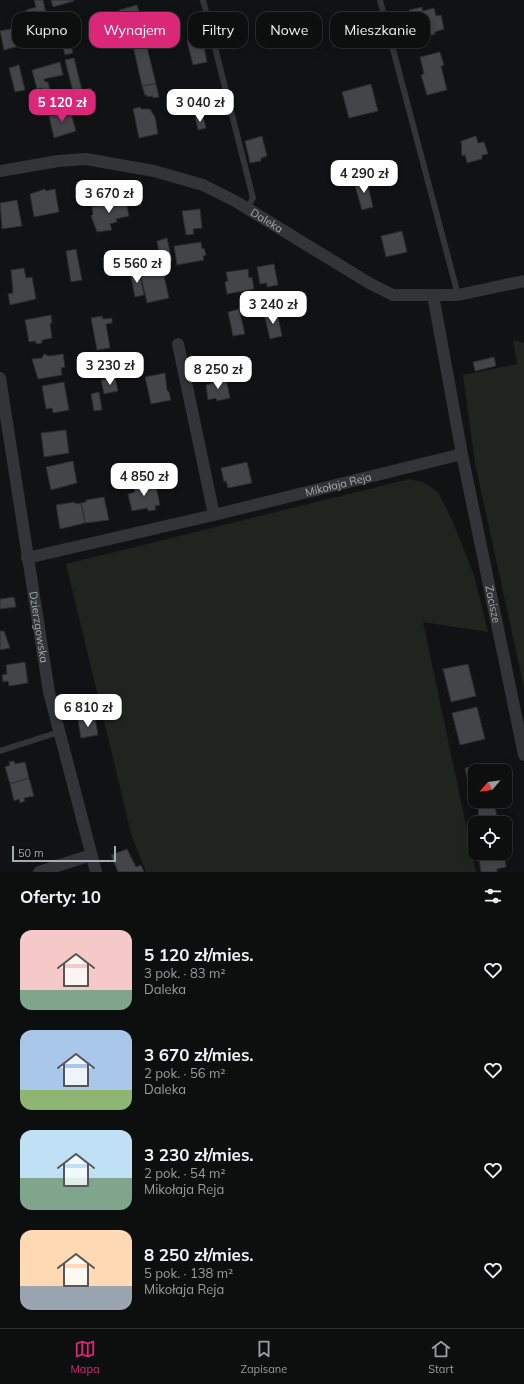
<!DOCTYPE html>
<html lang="pl">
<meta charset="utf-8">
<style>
:root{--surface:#0d0e0e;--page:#161717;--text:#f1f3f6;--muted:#9a9c9e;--line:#2d2e2e;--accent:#db2777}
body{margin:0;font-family:Mulish,sans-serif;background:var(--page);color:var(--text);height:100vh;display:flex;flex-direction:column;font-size:15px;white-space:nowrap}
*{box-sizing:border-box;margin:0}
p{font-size:13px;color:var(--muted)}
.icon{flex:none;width:22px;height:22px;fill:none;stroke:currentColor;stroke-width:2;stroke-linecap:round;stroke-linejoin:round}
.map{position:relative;height:872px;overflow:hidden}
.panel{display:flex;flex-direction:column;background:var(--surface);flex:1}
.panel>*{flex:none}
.hud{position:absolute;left:12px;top:12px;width:500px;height:36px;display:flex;gap:8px}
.needle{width:26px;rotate:241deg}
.controls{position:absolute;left:468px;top:764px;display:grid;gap:8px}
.controls a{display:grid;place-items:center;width:44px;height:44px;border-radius:8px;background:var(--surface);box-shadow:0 2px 10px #0003,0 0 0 1px var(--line);font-size:20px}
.scale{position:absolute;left:12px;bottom:10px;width:104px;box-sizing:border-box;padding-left:4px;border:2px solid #a4abb2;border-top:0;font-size:11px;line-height:14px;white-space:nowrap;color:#a4abb2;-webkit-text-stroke:3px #0c0d0e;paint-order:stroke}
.price{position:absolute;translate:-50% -34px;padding:0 9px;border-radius:8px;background:#fff;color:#222;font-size:13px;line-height:26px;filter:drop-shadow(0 1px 2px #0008)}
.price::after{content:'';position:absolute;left:50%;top:24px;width:12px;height:9px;margin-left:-6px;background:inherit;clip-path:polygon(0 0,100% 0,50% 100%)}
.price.current{background:var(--accent);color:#fff}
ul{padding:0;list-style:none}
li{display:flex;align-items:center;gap:12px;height:100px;padding:0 20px}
li span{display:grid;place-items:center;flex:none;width:112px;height:80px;border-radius:12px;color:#555}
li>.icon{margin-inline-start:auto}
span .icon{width:48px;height:48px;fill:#fffc;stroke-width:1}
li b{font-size:17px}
h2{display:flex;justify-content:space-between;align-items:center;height:48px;padding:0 20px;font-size:17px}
.tag{padding:0 14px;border-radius:12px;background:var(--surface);box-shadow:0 2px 10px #0003,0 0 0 1px var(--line);font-size:14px;line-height:36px}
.tag.current{background:var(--accent);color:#fff}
.tab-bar{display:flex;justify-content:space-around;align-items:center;height:56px;border-top:1px solid var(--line);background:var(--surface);font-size:11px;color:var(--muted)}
.tab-bar a{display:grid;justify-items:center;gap:2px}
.tab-bar .current{color:var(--accent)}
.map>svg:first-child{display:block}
</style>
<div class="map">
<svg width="524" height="872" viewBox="0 0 524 872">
<rect width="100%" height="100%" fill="#111213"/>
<g fill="#1f251e">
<path d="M513,340L524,343V688L475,463L463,375L517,364Z"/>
<path d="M409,479L423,482L438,492L453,522L474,575L488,632L423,622L476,872H146L132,837L66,564Z"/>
</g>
<g fill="#434548" stroke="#2c2c2e">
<path d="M34,0H43L49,26L31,31L26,10L36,7Z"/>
<path d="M51,0H73L74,1L53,7Z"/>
<path d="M137,5L140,15L122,20L119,10Z"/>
<path d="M422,7L423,11L434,8L436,16L441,15L444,29L435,32L434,35L423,34L418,17L411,18L409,10Z"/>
<path d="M19,27L23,45L4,50L0,31Z"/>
<path d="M193,37L196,39L202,37L207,62L193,65L187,41Z"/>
<path d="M69,38L73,53L65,55L61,40Z"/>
<path d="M146,43L156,84L142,86L133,46Z"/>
<path d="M440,52L444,65L441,66L447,90L427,95L421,75L424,74L420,57Z"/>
<path d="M74,58L82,90L91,88L95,107L78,111L65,60Z"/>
<path d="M60,62L63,75L44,79L45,82H48L50,90L43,92L42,88L37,89L32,70Z"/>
<path d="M19,65L25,90L15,92L9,68Z"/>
<path d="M156,84L159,97L153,98V96L147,97V95H145L142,86Z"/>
<path d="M371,84L378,111L349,118L342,92Z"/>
<path d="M140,107L141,109H150L155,117L158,134L139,138L133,109Z"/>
<path d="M61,110L62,112L70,110L76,131L54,138L49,116L56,114V111Z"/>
<path d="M203,116L206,128L198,130L195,117Z"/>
<path d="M262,136L267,156L261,158V161L250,163L245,141Z"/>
<path d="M476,136L478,143L484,142L488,154L482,155V159L467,163L465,155L462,156L461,141Z"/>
<path d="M366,178L373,207L362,210L354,182Z"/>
<path d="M45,189L46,191L55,189L59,212L34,217L30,194Z"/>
<path d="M125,198L129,216L116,219L117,222L110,224L112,230L97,232L91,216L93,214L92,207L106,205L105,202Z"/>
<path d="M17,200L22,226L2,229L0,203Z"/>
<path d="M200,209L202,228L193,229L194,234L186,235L182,211Z"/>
<path d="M402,231L407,252L386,257L381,236Z"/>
<path d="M167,238L172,261L161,263L157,241Z"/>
<path d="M201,242L202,249L204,248L206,255L203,256L204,260L177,265L174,246Z"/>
<path d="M76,249L82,280L71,282L66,251Z"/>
<path d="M161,263L169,298L147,303L139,268Z"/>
<path d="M274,264L278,285L267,287V283L260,284L257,267Z"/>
<path d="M24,268L26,278L32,277L36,299L10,305L8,294L13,293L11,270Z"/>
<path d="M248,269L249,278L252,277L254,289L227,294L225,282L228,281L226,272Z"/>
<path d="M139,270L144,295L135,297L130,272Z"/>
<path d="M239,309L245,334L233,336L228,312Z"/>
<path d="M277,312L282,336L270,339L264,314Z"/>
<path d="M51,315L52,323L50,324L52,338L42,340V343L36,344V341L29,342L25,320Z"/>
<path d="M102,316L103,319L112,318V323L106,324L110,348L97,350L91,318Z"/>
<path d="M44,354L49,356L63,354L65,367L61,368L62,375L38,379L32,359L42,358Z"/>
<path d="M494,357L496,366L475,371L473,362Z"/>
<path d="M165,373L167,390L169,392L171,400L151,404L145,377Z"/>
<path d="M218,376L219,380L226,378L230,398L217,401L216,398L208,400L206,385L213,383L212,377Z"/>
<path d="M115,377L118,391L104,394L101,380Z"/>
<path d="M64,382L69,410L53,413L52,408L46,409L42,386Z"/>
<path d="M99,392L102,410L94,411L91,394Z"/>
<path d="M66,430L69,453L44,457L41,433Z"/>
<path d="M73,461L77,483L51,490L46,467Z"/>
<path d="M247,462L252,483L228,488L226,481L224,482L221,468Z"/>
<path d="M144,481V484L155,482L160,505L155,506L156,510L148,511L147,508L132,511L128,494L135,492L133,483Z"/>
<path d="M104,497L109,520L85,523L81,503L86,502V500Z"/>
<path d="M75,502V504L81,503L85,523L60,529L56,505Z"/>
<path d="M14,597L16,607L0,609V599Z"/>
<path d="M0,631H4L10,648L0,650Z"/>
<path d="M25,662L28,683L9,686L8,681L3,682L2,675L7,674L6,665Z"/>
<path d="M468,664L476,696L451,702L443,669Z"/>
<path d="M477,707L485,739L460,745L452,713Z"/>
<path d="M95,717L98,735L81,738L78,720Z"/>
<path d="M14,761L15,764L25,762L29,778L10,784L5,767L10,765L9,762Z"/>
<path d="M484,764L485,771H475V789L474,786L469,787L465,768Z"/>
<path d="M29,778L34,796L24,798L25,801L20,803L19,799L14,801L10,784Z"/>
<path d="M494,804L499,823H479L478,807Z"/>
<path d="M127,849L136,867L141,865L144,872H118L111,855Z"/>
<path d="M489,853H493L494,855L504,853L506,867L497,869V872H481L478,855Z"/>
</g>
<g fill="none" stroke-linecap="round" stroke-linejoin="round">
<g stroke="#333437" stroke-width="6">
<path d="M203,0L253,198L247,208"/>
<path d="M380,0L458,295"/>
<path d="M0,751L59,732"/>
</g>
<g stroke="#333437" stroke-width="12">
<path id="s1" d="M0,171L58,161L86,159L154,171L203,185L235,201L369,283L393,295H458L524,281"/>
<path id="s2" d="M433,295L462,454L524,755"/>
<path id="s3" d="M0,378L49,692L96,872"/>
<path id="s4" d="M214,515L462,454"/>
<path d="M27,558L214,515L178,344"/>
<path d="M39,872L91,855"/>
</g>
</g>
<g text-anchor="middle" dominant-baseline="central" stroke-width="4" stroke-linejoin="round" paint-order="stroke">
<g font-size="11" fill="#a4abb2" stroke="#0c0d0e">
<text stroke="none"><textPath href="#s1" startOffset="280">Daleka</textPath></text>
<text stroke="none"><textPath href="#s4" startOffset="128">Mikołaja Reja</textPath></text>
<text stroke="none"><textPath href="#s2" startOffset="315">Zacisze</textPath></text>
<text stroke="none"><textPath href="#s3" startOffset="252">Dzierzgowska</textPath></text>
</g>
</g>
</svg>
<div class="controls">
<a><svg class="needle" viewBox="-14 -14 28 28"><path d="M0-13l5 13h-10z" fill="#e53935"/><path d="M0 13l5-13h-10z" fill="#9a9c9e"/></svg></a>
<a><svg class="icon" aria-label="locate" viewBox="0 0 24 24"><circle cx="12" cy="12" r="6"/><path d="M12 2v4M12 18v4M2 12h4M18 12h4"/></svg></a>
</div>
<div class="scale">50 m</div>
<b class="price current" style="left:62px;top:123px">5 120 zł</b>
<b class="price" style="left:200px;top:123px">3 040 zł</b>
<b class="price" style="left:364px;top:194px">4 290 zł</b>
<b class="price" style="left:109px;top:214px">3 670 zł</b>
<b class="price" style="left:137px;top:284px">5 560 zł</b>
<b class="price" style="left:273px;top:325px">3 240 zł</b>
<b class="price" style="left:110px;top:386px">3 230 zł</b>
<b class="price" style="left:218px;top:390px">8 250 zł</b>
<b class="price" style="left:144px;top:497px">4 850 zł</b>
<b class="price" style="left:88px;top:728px">6 810 zł</b>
<div class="hud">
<a class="tag">Kupno</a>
<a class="tag current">Wynajem</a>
<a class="tag">Filtry</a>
<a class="tag">Nowe</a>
<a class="tag">Mieszkanie</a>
</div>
</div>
<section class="panel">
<h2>Oferty: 10<svg class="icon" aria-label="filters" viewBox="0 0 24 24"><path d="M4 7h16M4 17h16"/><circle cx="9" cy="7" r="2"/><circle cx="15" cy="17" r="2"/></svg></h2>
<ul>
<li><span style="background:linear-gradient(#f6c9c9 75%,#7fa58c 0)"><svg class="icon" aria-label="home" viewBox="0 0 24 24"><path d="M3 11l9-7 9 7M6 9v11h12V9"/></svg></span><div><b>5 120 zł/mies.</b><p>3 pok. · 83 m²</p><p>Daleka</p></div><svg class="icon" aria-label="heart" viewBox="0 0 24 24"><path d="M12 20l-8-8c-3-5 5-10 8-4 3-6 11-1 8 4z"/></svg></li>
<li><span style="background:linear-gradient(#a9c7e8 75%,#8fb573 0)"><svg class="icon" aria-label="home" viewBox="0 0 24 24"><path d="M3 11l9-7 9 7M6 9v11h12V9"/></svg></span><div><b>3 670 zł/mies.</b><p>2 pok. · 56 m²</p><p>Daleka</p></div><svg class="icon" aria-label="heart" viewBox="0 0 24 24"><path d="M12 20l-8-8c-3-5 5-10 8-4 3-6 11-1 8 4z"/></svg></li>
<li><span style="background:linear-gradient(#bfe0f5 60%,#7fa58c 0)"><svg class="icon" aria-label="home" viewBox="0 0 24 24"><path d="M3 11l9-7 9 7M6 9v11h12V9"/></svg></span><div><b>3 230 zł/mies.</b><p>2 pok. · 54 m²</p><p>Mikołaja Reja</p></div><svg class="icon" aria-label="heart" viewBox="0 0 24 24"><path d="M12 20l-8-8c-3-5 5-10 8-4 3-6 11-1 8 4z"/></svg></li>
<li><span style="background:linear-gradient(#ffd9b3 70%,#9aa5b1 0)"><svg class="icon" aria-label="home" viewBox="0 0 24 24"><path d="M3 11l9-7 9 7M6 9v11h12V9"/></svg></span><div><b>8 250 zł/mies.</b><p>5 pok. · 138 m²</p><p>Mikołaja Reja</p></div><svg class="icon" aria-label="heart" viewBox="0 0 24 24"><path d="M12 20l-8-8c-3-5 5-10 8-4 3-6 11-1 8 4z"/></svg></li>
</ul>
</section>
<nav class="tab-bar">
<a class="current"><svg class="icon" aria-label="map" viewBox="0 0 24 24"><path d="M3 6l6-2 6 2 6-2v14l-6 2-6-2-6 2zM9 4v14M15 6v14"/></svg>Mapa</a>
<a><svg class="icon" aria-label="saved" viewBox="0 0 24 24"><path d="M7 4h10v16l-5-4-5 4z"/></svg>Zapisane</a>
<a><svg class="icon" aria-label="home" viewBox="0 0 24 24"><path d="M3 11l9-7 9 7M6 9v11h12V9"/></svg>Start</a>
</nav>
